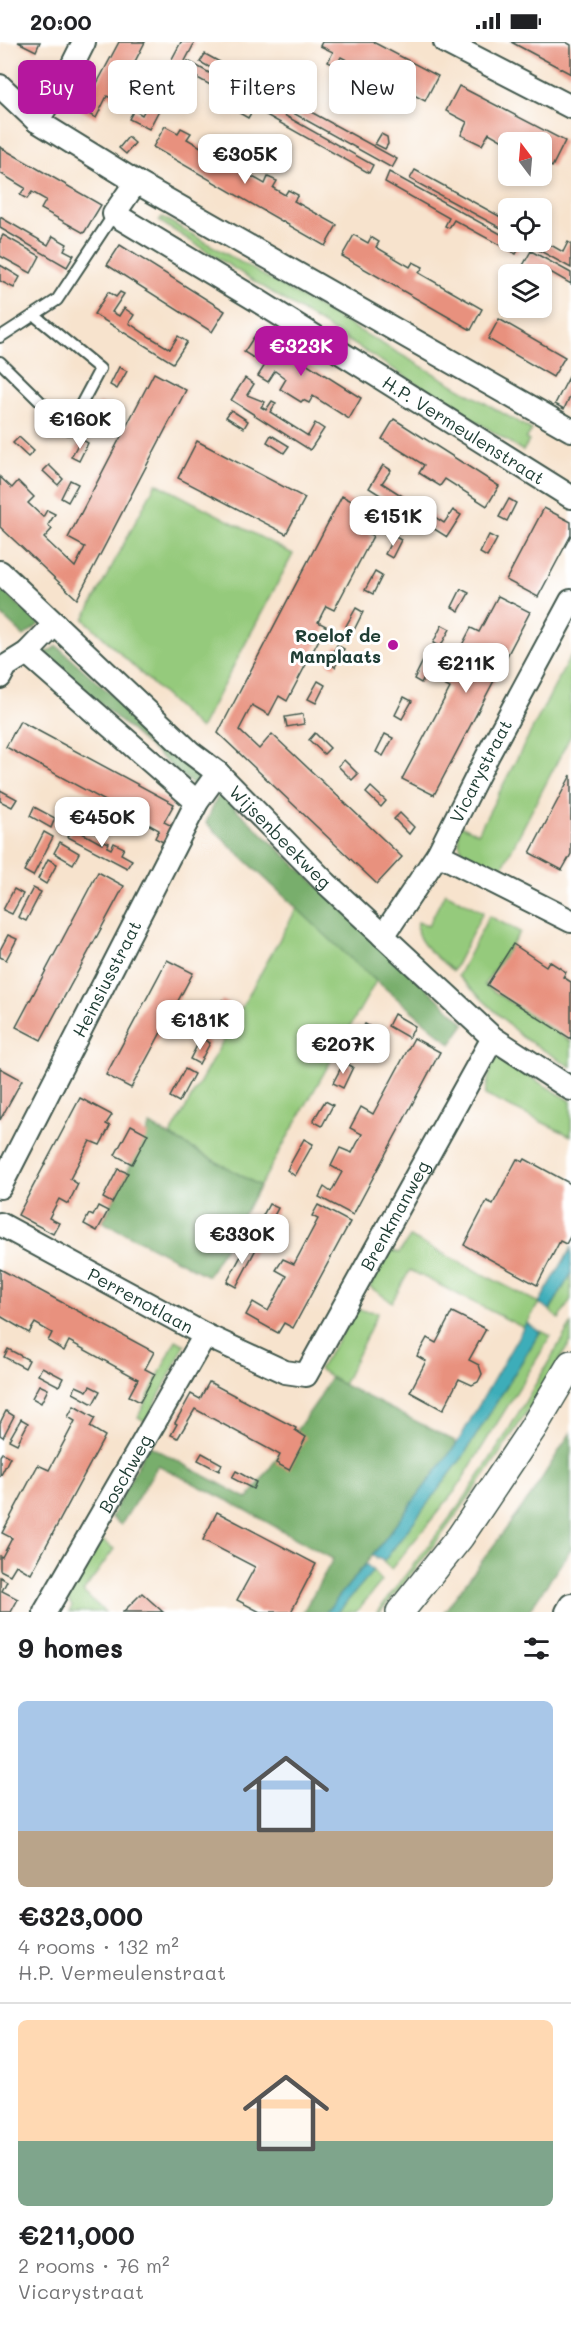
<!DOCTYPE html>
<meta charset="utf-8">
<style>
:root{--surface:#fff;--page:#f6f6f6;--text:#202124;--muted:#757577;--line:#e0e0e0;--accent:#b5179e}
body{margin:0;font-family:Mali,sans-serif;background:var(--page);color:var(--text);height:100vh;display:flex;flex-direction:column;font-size:22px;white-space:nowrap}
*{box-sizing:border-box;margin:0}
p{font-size:20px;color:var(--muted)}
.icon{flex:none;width:33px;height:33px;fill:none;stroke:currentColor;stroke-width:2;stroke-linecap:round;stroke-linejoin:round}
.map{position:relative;height:1570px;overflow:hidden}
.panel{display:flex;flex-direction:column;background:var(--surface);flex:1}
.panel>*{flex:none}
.hud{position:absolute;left:18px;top:18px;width:536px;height:54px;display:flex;gap:12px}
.needle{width:39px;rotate:344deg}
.fabs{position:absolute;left:498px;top:90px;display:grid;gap:12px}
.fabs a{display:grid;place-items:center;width:54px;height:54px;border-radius:9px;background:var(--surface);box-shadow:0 3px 9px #0003;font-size:30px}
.price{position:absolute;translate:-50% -51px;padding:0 14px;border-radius:12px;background:#fff;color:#222;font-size:20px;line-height:39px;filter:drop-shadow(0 2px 3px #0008)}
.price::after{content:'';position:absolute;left:50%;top:36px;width:18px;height:14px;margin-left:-9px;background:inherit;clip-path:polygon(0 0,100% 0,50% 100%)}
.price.active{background:var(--accent);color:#fff}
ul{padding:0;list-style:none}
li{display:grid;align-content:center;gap:12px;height:318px;padding:0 18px}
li+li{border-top:2px solid var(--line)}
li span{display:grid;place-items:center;height:186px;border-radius:9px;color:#555}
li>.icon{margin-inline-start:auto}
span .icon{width:108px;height:108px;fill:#fffc;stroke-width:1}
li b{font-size:26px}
h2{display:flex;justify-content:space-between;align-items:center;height:72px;padding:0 18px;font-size:26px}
.tag{padding:0 21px;border-radius:9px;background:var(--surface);box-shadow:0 3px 9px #0003;font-size:21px;line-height:54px}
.tag.active{background:var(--accent);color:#fff}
.status{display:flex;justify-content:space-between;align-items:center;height:42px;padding:0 30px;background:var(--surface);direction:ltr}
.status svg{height:16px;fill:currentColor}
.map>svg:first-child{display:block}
</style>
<div class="status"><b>20:00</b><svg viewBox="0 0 49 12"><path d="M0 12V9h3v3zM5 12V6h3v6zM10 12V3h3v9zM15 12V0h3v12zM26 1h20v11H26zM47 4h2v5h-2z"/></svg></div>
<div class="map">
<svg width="571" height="1570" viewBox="0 0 571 1570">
<rect width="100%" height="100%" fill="#fff"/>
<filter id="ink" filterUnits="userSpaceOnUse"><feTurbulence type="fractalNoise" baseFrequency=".0167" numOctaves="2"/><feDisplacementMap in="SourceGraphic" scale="12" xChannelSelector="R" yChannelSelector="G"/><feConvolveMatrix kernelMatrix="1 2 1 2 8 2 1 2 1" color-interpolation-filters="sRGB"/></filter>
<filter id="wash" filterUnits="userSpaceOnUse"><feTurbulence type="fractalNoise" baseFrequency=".008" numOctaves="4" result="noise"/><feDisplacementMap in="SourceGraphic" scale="24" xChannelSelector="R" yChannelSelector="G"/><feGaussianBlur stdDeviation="1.35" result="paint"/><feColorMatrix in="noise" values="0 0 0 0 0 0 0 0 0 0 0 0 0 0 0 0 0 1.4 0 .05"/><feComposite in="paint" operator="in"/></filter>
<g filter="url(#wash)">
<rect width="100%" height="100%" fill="#f7e3cd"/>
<g fill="#95ca7c" stroke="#5a8458" stroke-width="1.5">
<path d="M162,175L532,388L526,397L529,399L523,409L159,179Z"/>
<path d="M156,441L293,512L200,687L84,577Z"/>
<path d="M571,613V693L502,826L496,829C474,817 452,813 460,783L478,791Z"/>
<path d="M445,851L483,870L453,929C440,917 411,899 418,880L428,884Z"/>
<path d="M297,866L376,939L260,1144L170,1094Z"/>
<path d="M489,874L520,890L484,943L571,1000V1025L522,995L458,934Z"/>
<path d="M493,1013L571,1059V1094L485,1053Z"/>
<path d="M410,1195L539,1261L524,1286L410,1228L392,1260L370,1245L387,1207L399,1211Z"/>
<path d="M571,1232V1257L559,1277L550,1269Z"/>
<path d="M357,1268L378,1270L343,1343L319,1327Z"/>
<path d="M571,1282V1299C514,1394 452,1486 380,1570H377L462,1460L502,1399Z"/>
<path d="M541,1289L551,1294L455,1449L391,1527L383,1520L462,1416Z"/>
<path d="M176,1298L185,1303L146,1380L138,1375Z"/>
<path d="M100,1497L114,1507L83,1550L105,1570H69L72,1564L63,1551Z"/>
<path d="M373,1529L382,1539L356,1570H338Z"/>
</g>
<g fill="#78ae6c" stroke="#4c7650" stroke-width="1.5">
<path d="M0,546L40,582L24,594L0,572Z"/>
<path d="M57,604L199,731L194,744L44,612Z"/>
<path d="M219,751L465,982L451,1002L353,919L206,781Z"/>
<path d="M150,1083L260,1144L208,1234L103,1180Z"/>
<path d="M330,1336L455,1399L456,1403L372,1514L326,1570H303L333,1517L242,1466L158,1423L121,1483L111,1475L148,1403L248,1457L318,1358Z"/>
<path d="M571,1390V1507L528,1570H444L532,1452Z"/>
</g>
<g fill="#3dadb9" stroke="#2e7576" stroke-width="1.5">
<path d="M571,1206V1232L550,1268L539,1261Z"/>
<path d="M526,1281L540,1290L462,1416L384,1519L372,1514L456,1403Z"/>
<path d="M366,1522L373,1529L338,1570H326Z"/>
</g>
<g id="blocks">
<g fill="#e8917e">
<path d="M18,0H40L36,9Z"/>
<path d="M119,0H145L115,58L107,54L96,76L75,65L86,42L94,47Z"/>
<path d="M181,0H195L149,87L129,77L134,68L142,73Z"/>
<path d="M322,0H373L438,34L425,59L392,41L386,52L377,48L383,37L341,15L336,24L328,20L333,10L320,4Z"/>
<path d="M511,0H566L571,3V32Z"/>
<path d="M205,12L271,48L276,38L287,43L276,62L200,20Z"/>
<path d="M188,19L373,123L369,131L254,66L248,76L234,68L238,58L194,34L185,50L175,45Z"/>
<path d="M295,34L308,40L299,59L286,53Z"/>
<path d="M459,44L565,99L552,125L542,119V100L508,102L489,91L482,103L461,93L467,80L446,69Z"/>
<path d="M291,59L397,117L392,126L286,67Z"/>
<path d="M165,84L178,91L181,86L191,91L187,97L223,118L226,111L234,115L230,122L265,142L268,135L277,139L273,146L285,153L288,148L298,153L294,159L337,183L325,204L153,105Z"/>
<path d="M381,92L387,95L388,102L385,107L375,102Z"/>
<path d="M128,95L135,101L126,112L119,106Z"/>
<path d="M0,105L101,163L84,191L41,167L46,158L32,150L27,157L20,153L25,146L0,131Z"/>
<path d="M415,128L508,179V190L410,137Z"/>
<path d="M389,130L508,196V200H515L521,203L516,212L454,178L449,186L445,184L449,176L385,140Z"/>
<path d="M0,175L48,203L53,194L67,202L64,208L74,213L67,225L0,186Z"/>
<path d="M3,193L40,214L31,231L0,214V198Z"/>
<path d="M354,193L368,201L371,195L379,200L376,205L410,225L413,220L423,225L419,231L482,267L471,288L342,214Z"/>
<path d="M542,198L563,210L568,200L571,202V226L535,206Z"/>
<path d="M120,203L225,269L212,290L107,223Z"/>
<path d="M531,209L571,231V242L547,228L543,235L538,232L541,224L536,232H527L520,229Z"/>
<path d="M0,223L20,235L14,246L0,239Z"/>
<path d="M108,250L116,255L120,250L124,252L112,270L119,274L124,266L134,273L129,281L150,295L170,307L178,294L187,300L173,321L94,272Z"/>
<path d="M499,277L565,315L553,335L488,297Z"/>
<path d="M257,290L361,356L349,377L313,354L309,361L303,358L301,360L280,347L286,337L275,329L268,340L258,334L265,323L244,310Z"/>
<path d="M119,325L127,329L117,347L110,343Z"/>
<path d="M154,331L186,348L77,557L0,485V435L12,446L18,439L34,455L28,461L43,475L47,468L55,472L48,483L52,487L44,496L75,525L85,505L68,496Z"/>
<path d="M571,331V352L564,367L555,362Z"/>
<path d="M245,336L254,342L247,353L265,360L261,365L266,368L272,359L276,361L270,370L308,394L315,381L324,387L310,408L231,358Z"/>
<path d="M100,361L108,365L98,383L91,379Z"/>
<path d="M231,368L248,379L244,386L226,375Z"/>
<path d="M394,377L499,444L487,464L445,437L440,444L419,431L424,423L382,397Z"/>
<path d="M271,393L289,404L284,411L267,400Z"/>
<path d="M19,395L34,409L28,415L13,401Z"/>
<path d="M81,397L88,401L79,419L71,415Z"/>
<path d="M197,399L305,456L286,492L178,436Z"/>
<path d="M49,423L63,437L58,443L43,429Z"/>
<path d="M383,423L391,428L382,441L407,457L444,481L453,468L461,473L447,495L369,446Z"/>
<path d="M70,438L78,442L68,460L61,456Z"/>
<path d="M342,454L375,471L365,489L373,494L334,568L326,564L318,580L326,584L287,659L279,654L269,673L252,663L239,688L259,707L272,692L402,815L377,842L218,691Z"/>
<path d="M509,457L516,461L507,479L499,475Z"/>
<path d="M544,466L571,480V493L538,555L506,538Z"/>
<path d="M489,493L497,497L487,515L480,511Z"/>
<path d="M394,494L401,498L392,516L385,512Z"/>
<path d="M375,530L382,534L373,552L365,548Z"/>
<path d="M461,547L469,551L459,569L452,565Z"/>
<path d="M498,554L530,570L434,753L402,737L450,646L442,642L452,622L460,626L469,610L461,605L471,586L479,590Z"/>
<path d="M356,566L363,570L354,588L346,584Z"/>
<path d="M442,583L450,587L440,605L433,601Z"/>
<path d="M337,603L344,607L335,625L327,621Z"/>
<path d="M423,619L431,623L421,641L414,637Z"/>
<path d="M318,639L325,643L316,661L308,657Z"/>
<path d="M404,655L412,659L402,677L395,673Z"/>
<path d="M303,672L304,682L287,685L285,675Z"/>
<path d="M20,679L174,762L164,780L172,784L163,800L155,796L159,788L6,705Z"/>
<path d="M315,691L330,706L324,712L309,698Z"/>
<path d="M385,692L393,696L383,714L376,710Z"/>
<path d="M344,718L358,732L352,738L338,724Z"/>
<path d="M571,733V812L562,828L530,811Z"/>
<path d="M371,745L386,759L381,765L366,751Z"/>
<path d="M0,748L17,757L12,765L0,759Z"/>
<path d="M34,765L55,776L51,786L30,774Z"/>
<path d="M400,771L414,785L409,792L394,777Z"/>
<path d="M73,786L102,802L104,799L109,801L107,805L111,807L114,801L124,806L121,812L132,818L127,826L68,795Z"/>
<path d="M44,790L53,795L33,834L24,829Z"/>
<path d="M60,800L79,811L73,822L54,811Z"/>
<path d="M48,817L57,822L46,842L38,837Z"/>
<path d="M98,830L124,844L41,998L16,985Z"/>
<path d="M33,846L41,850L26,879L18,875Z"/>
<path d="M14,847L23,852L12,872L3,868Z"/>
<path d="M8,893L17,897L6,918L0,915V908Z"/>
<path d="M513,902L546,924L549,919L566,930L563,935L571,940V997L487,943Z"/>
<path d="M167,918L193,931L131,1046L106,1033Z"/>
<path d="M222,958L230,962L219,983L211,979Z"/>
<path d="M394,972L415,984L409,996L388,984Z"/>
<path d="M365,982L374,987L363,1007L354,1003Z"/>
<path d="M201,996L210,1001L199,1022L190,1017Z"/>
<path d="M414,996L440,1010L353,1173L319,1155L324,1145L331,1150L342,1130L331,1124L340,1106L352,1111L362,1092L350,1086L361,1065L373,1072Z"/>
<path d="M344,1020L353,1025L343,1046L333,1041Z"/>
<path d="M0,1026L22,1038L0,1078Z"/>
<path d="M185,1027L194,1032L179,1060L170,1055Z"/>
<path d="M80,1056L112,1073L106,1082L110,1084L100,1103L90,1099L70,1137L78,1142L68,1162L59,1157L49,1176L59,1181L53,1192L18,1173Z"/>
<path d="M325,1059L333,1063L322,1084L313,1079Z"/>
<path d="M131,1083L148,1092L132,1122L115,1113Z"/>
<path d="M304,1097L313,1102L295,1134L287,1128Z"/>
<path d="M517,1117L523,1120L525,1117L571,1142V1193L566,1202L560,1199L537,1243L464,1203L487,1159L493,1162Z"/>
<path d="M118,1127L128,1131L112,1161L103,1156Z"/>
<path d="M269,1162L278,1166L267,1187L258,1183Z"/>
<path d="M318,1163L350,1180L293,1286L284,1281L278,1291L246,1273L253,1260L268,1269L287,1234L276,1228L283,1217L294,1222L318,1177L312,1174Z"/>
<path d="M98,1164L108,1169L97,1189L84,1182L89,1172L93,1174Z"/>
<path d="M248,1201L257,1205L236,1245L227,1240Z"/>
<path d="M0,1227L154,1310L145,1327L155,1332L140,1360L129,1354L138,1337L69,1299L64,1309L48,1299L52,1291L35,1281L29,1291L0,1274Z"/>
<path d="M452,1270L486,1287L469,1318L479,1323L482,1332L478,1340L472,1343L459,1337L443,1368L410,1350L426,1319L417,1314L427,1296L436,1301Z"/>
<path d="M8,1307L29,1318L25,1326L4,1315Z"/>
<path d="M42,1325L63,1336L59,1344L38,1333Z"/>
<path d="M209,1340L296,1386L295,1388L306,1395L289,1428L276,1421L280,1413L195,1367L178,1396L171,1393L177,1382L175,1381L191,1352L200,1357Z"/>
<path d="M39,1343L48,1347L41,1361L32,1356Z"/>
<path d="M76,1344L87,1349L90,1344L100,1349L93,1362L73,1351Z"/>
<path d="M74,1364L95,1376L90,1385L105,1394L31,1532L16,1523L10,1533L0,1528V1514L2,1515L12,1496L2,1491L38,1423L49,1428L75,1379L68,1375Z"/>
<path d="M6,1369L14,1374L3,1395L0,1393V1381Z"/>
<path d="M21,1377L28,1381L17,1402L9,1398Z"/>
<path d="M2,1411L10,1415L0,1435V1414Z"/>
<path d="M202,1411L222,1422L219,1429L198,1418Z"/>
<path d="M236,1429L256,1440L253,1447L232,1436Z"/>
<path d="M217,1470L316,1522L291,1570H260L237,1558L255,1525L203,1498Z"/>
<path d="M0,1535L7,1539L2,1549L18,1557L11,1570H0Z"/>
<path d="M142,1551L163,1570H123Z"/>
</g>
</g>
</g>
<g filter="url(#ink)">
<use href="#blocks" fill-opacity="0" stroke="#3f564b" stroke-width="1.5"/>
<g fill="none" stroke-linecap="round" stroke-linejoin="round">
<g stroke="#3f564b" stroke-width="14">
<g id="service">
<path d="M0,295L57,258L114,172"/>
<path d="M0,320L68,387L100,327L34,273"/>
</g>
</g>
<g stroke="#3f564b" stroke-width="26">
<g id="minor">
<path d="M445,0L571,65"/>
<path d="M0,44L37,79L136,140L571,388"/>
<path d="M37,79L71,26L84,0"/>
<path id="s1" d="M136,140L114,172L255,257L571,455"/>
<path id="s2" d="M0,530L190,710L218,731L326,841L493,996L571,1047"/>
<path d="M27,611L197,760"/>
<path d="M0,635L6,624L27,611L55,582"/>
<path d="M438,812L571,879"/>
<path id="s3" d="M383,894L438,812L489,711L571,559"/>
<path id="s4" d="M0,1145L197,760L218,731"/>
<path id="s5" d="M0,1182L205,1293L285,1330L306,1333L493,996"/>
<path id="s6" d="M45,1570L205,1293"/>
<path d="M567,1570L571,1563"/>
</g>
</g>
<g stroke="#3f564b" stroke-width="30">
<path id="tertiary" d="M400,1570L460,1495L533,1386L571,1322"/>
</g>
<use href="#service" stroke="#fff" stroke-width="10"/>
<use href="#minor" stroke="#fff" stroke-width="22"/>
<use href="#tertiary" stroke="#fff" stroke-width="27"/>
</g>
</g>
<circle fill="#b5179e" stroke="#fff" stroke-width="2" cx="393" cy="603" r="6"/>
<g text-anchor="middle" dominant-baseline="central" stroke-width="6" stroke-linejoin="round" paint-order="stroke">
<g font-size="18" fill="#1f3d34" stroke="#fff">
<text stroke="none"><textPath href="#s1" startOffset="450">H.P. Vermeulenstraat</textPath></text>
<text stroke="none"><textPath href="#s3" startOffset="192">Vicarystraat</textPath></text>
<text stroke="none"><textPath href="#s2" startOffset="386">Wijsenbeekweg</textPath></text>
<text stroke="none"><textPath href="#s4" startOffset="234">Heinsiusstraat</textPath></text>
<text stroke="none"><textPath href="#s5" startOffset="525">Brenkmanweg</textPath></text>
<text stroke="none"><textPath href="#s5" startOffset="160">Perrenotlaan</textPath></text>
<text stroke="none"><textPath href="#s6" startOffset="160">Boschweg</textPath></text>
</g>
<g font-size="18" font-weight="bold" fill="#1f3d34" stroke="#fff" text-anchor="end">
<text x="381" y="593">Roelof de<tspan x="381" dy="21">Manplaats</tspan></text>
</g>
</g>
</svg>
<div class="fabs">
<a><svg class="needle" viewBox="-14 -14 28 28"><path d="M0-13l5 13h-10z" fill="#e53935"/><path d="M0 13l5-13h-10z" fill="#757577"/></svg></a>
<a><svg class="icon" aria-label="locate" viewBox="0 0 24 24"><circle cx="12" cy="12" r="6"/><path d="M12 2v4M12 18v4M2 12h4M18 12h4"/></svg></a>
<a><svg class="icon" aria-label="layers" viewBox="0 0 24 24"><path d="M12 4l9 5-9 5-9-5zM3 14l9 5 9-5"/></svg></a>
</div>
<b class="price" style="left:245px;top:143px">€305K</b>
<b class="price active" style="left:301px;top:335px">€323K</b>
<b class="price" style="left:80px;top:408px">€160K</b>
<b class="price" style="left:393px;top:505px">€151K</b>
<b class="price" style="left:466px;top:652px">€211K</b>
<b class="price" style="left:102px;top:806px">€450K</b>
<b class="price" style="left:200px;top:1009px">€181K</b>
<b class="price" style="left:343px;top:1033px">€207K</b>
<b class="price" style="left:242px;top:1223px">€330K</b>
<div class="hud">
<a class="tag active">Buy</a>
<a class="tag">Rent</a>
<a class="tag">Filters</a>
<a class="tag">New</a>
</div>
</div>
<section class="panel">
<h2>9 homes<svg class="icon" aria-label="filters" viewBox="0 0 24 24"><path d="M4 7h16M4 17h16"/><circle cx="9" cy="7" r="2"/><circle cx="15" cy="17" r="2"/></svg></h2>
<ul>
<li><span style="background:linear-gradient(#a9c7e8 70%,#b9a48a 0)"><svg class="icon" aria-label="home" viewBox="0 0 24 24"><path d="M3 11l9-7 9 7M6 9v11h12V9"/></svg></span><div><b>€323,000</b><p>4 rooms · 132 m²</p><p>H.P. Vermeulenstraat</p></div></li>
<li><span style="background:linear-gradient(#ffd9b3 65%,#7fa58c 0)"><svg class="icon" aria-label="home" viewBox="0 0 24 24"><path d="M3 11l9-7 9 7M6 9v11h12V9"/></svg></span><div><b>€211,000</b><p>2 rooms · 76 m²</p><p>Vicarystraat</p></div></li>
</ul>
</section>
